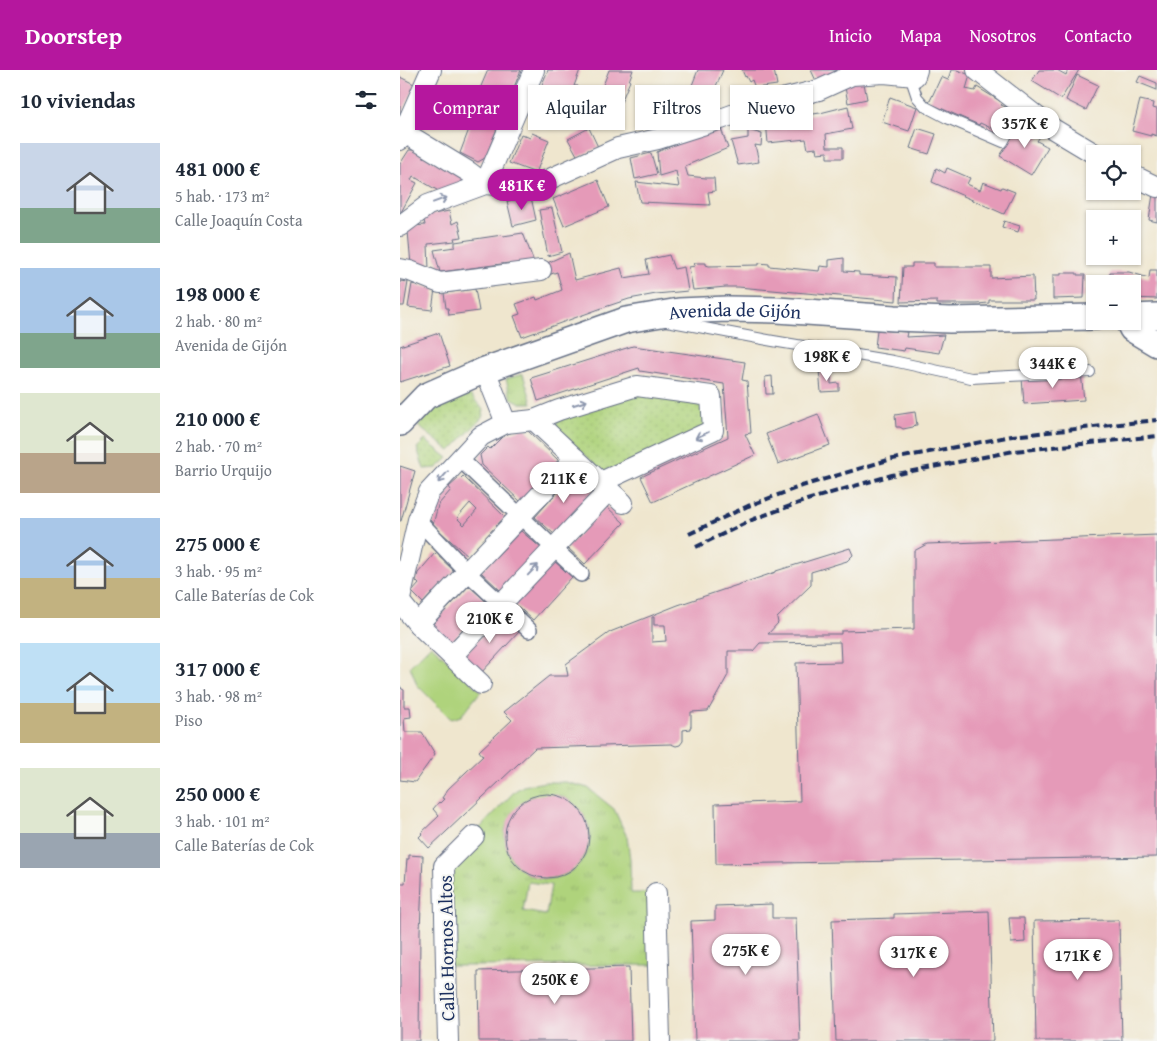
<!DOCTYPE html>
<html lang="es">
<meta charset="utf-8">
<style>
:root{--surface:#fff;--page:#f2f2f3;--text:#1f2937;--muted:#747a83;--accent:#b5179e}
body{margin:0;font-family:"Gentium Book Plus",serif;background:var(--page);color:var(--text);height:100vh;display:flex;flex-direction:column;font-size:19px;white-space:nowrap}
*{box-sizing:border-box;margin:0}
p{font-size:16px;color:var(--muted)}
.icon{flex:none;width:28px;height:28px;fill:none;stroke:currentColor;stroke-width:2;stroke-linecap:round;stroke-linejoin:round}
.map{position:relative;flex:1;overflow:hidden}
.side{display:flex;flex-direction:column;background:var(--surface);width:400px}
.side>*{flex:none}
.hud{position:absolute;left:15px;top:15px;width:475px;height:45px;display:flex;gap:10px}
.buttons{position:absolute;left:686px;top:75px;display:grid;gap:10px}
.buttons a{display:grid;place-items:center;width:55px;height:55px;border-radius:0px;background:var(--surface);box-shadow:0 1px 4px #0004;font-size:25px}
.price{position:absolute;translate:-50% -42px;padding:0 11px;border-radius:18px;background:#fff;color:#222;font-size:16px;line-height:32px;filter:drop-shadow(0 1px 2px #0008)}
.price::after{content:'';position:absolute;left:50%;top:30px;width:15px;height:11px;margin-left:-8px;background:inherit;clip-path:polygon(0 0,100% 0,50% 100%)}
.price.current{background:var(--accent);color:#fff}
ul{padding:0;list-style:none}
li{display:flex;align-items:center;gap:15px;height:125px;padding:0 20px}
li span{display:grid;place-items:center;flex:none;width:140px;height:100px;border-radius:0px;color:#555}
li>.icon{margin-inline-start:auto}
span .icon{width:60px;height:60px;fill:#fffc;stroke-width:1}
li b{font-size:21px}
h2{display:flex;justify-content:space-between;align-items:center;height:60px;padding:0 20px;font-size:21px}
.chip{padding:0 18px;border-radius:0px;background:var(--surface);box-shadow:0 1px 4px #0004;font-size:18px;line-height:45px}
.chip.current{background:var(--accent);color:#fff}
header{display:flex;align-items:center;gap:30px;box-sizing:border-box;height:70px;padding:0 25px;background:var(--accent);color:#fff}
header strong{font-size:24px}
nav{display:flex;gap:28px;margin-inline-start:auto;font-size:18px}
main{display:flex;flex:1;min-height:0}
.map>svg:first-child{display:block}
</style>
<header>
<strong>Doorstep</strong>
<nav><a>Inicio</a><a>Mapa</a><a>Nosotros</a><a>Contacto</a></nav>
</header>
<main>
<section class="side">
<h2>10 viviendas<svg class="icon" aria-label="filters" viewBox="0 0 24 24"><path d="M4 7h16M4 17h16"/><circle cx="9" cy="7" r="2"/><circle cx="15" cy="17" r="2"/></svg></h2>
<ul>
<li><span style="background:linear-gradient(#c9d6e8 65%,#7fa58c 0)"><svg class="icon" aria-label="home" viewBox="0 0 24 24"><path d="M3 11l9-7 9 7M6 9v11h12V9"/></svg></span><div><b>481 000 €</b><p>5 hab. · 173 m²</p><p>Calle Joaquín Costa</p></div></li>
<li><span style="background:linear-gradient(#a9c7e8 65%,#7fa58c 0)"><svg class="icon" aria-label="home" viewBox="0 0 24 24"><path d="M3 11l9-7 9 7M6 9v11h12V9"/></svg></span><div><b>198 000 €</b><p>2 hab. · 80 m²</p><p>Avenida de Gijón</p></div></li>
<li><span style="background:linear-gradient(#dfe7d0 60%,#b9a48a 0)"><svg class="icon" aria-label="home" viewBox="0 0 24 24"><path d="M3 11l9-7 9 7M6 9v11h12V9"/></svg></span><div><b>210 000 €</b><p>2 hab. · 70 m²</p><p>Barrio Urquijo</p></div></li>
<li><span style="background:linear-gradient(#a9c7e8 60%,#c2b280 0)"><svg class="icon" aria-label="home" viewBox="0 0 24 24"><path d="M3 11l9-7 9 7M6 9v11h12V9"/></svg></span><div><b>275 000 €</b><p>3 hab. · 95 m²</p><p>Calle Baterías de Cok</p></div></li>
<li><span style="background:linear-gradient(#bfe0f5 60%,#c2b280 0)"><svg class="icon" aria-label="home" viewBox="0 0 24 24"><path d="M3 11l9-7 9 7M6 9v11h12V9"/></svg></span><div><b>317 000 €</b><p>3 hab. · 98 m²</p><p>Piso</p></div></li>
<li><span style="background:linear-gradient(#dfe7d0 65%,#9aa5b1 0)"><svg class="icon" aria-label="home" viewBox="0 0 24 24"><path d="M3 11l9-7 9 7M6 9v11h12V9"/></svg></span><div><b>250 000 €</b><p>3 hab. · 101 m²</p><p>Calle Baterías de Cok</p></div></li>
</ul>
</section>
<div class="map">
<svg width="757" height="971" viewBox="0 0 757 971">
<defs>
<pattern id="grass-tufts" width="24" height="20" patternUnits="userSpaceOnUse" patternTransform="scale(1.25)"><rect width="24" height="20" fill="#afd37c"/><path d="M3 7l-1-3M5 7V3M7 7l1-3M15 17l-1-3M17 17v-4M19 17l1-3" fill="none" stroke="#96b56e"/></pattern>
<pattern id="park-dots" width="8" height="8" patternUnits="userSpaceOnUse" patternTransform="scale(1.25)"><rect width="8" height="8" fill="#afd37c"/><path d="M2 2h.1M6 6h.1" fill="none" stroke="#96b56e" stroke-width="1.8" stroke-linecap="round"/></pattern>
</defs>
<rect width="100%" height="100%" fill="#f6f6f2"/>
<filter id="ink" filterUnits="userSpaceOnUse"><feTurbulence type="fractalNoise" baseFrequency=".02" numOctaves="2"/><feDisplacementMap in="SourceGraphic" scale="10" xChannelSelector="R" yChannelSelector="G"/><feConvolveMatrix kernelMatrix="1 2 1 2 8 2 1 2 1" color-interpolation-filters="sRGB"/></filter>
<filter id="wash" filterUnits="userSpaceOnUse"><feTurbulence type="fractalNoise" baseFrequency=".0096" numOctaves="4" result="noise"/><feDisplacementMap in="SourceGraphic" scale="20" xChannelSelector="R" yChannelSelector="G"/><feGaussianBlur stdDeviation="1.12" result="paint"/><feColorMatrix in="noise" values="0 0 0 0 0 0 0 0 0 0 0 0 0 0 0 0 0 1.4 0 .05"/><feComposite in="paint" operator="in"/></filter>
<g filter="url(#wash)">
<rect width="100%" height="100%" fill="#efe6ce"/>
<g fill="url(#grass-tufts)" stroke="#65816d" fill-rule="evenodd">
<path d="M123,304L132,333H121L111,328L106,309Z"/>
<path d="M145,712H166L188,718L214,739L227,767L230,789L231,823H256L258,895L46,896L44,796L115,721L123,716ZM146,724C152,725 160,725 165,728C185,738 196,762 186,783C181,795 170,804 158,807C154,807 150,809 146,809C124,808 105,789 105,766C104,758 109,749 114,742C118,736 125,730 131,727C136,726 141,725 146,724ZM128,812L151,815L146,845L123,841Z"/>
</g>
<g fill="url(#park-dots)" stroke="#65816d">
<path d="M238,320L305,330L307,357L204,403L157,358V351Z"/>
<path d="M68,323L84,340L82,348L50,381L18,356C34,337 45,332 68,323Z"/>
<path d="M25,370L48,388L37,398L24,399L17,378Z"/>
</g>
<path fill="#afd37c" stroke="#65816d" d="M31,575L81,621L61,646L51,649L17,615L10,596Z"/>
<g id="blocks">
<g fill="#e59ab8" fill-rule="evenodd">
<path d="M88,0H121L85,88L78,92L60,83L71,54L66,51Z"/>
<path d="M148,0H180L174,16H178L168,42L136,29Z"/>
<path d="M209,0H233L229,11H230L221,32L200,23Z"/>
<path d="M298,0H323L310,30L313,31L308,42L285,33Z"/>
<path d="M342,0H374L377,15L355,18L352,10L349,12L346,6L345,7Z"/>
<path d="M411,0H438L440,5L418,15Z"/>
<path d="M551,0H557L570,5L566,19L575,21L577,17L603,33L601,35L612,40L602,63L580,53L579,55L529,33L541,7L548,10Z"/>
<path d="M639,0H657L666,5L668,0H679L661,29L632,11Z"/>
<path d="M677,5L698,15L686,40L666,30Z"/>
<path d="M740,6L757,13V20L737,12Z"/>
<path d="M0,7L16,15L0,46Z"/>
<path d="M463,8L467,29L448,33L444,12Z"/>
<path d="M490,27L517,37L509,61L482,52Z"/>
<path d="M740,30L753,33L752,38L757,39V66L751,64V66L732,61Z"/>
<path d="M448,36L452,59L426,64L427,77H443V88H427V82L417,83L416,78L408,79L406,69L368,73L366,51L420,43Z"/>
<path d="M621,53L641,65L637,71L648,77L631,105L600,86Z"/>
<path d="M320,56L328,78L285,96L288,106L306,108H314L315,121L308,122L310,135L240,132L236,112L279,117L276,101L259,106L257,82Z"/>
<path d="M189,58L198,77L178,87L168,69Z"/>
<path d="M517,58L536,64L529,84L510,78Z"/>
<path d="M348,60L362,64L361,76L355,75L359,92L338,95L331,71L348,68Z"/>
<path d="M132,63L149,70L136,103L109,93L121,64L130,68Z"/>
<path d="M9,80H14L64,108L59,116L42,123L13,106L11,110L17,113L0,144V94Z"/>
<path d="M251,83L257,104L235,109L231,88Z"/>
<path d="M536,98L545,103L547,98L570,108L567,114L580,120L583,112L601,119L602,117L615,122L604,144L532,112Z"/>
<path d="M198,110L209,137L164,156L153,129Z"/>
<path d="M753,124L757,125V152L749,150Z"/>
<path d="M131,127L136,150L113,156L107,131Z"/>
<path d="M152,138L162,182L148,186L139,140Z"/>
<path d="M49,141L52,154L58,151L62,167L54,168L55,171L28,174L29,200L11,195L8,161L13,156L25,155L23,146Z"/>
<path d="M604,151L620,156L618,162L602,157Z"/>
<path d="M123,163L134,192L109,195V193L40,202L34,180L55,177V172L102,165L103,166Z"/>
<path d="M169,183L175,210L221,198L224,208L249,204L246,190L269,185L274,199L284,197L288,221L256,224L229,229L202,238L122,267L114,246L120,244L116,234L136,227L137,230L162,220L157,202L148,205L145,194Z"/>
<path d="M444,188V201L459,202V205L497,207L496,231L338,217H326L293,220L289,197L295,196L294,193H306V195L309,196L359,195V193L369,194V196L419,201L420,196L429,197V190Z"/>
<path d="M512,193H534V197H591V208L633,206L634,230H589V233L577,234H537V231L501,232L503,197H512Z"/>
<path d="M750,200H757V229L732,228V214H708L710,202H729L749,208Z"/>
<path d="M661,203H677V205H685L684,228L653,229V205H661Z"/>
<path d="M0,211L8,212L4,236H0Z"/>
<path d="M12,214L35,219L32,240L8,237Z"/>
<path d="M75,219L79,241L49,245L48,238H46L44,223Z"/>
<path d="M477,260L507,262L506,267L544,265L539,283L505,278L504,281L475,277Z"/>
<path d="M39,263L50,296L0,312V276Z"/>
<path d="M233,276L345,292L342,310L347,311L351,363L345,364L355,385L253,432L241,407L328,367L324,314L240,301L239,298L138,331L131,308Z"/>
<path d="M431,299V314L439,313V321L421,322L419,300Z"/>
<path d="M681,303L684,330L624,334L622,308Z"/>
<path d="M372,306L373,324H366L365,307Z"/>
<path d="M515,342L517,355H515L513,357L503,359L500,357H496L495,345Z"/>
<path d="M418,344L430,375L378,394L366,364Z"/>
<path d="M125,358L159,391L121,432L82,395L80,385L88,377L90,379L104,365Z"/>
<path d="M0,396L15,401L1,451H0Z"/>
<path d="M174,404L193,422L154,464L135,447Z"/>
<path d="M63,406L105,447L69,487L33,455L38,435L51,420L49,417L59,408L60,409ZM70,433L77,440L64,455L57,448Z"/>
<path d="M206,436L224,453L185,494L167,477Z"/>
<path d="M121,461L141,478L101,521L81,502Z"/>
<path d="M757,465V787L316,794L315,734L400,731L396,593L441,592L440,572L360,573L353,581H328V605L308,641L291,642V657H290V659L283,660V671L280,675L276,676L271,674L135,678L29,778L19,767L22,764L21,763L39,746L33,739L39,732L40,733L44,729L42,728L48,719L83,686L79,681L112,650L104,642L149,606H168L166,594L210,562L278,535L376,502V501L450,478L453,485L447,491L411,502V515L377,548L378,553L368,564H441V561L514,559V481L527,474ZM252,547H254V555H265L266,571L252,572Z"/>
<path d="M35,483L54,501L34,523L33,522L23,533L12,522L19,514L16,511L18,503Z"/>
<path d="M153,490L172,507L133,550L113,532Z"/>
<path d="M69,516L88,533L49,574L30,557Z"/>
<path d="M101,545L119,562L80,604L62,587Z"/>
<path d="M0,616L2,619L4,620V637H10L11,647L4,648L5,662H22L35,684L15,712L0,710Z"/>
<circle cx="147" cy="766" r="42"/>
<path d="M9,785L23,786L20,861L19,971H0V813H5L7,789H9Z"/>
<path d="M372,834V848H396L400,971H295L291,851L315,850V836Z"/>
<path d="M589,841L593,971H436L432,850L494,848V844Z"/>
<path d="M609,848H624L625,872L611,873Z"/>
<path d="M719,850L722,971H636L634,851Z"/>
<path d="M229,897L231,971H79L78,901Z"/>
</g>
</g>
</g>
<g filter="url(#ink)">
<use href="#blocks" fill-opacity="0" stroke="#656f85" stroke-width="1"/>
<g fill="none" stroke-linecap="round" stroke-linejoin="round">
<g stroke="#656f85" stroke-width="12">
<g id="service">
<path d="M515,6L513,15L517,27L526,37L547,48L603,72L616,48"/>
<path d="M267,251L373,271L493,291L571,308L690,302"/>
</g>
</g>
<g stroke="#656f85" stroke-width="18">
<g id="pedestrian">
<path d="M59,388L181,504"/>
<path d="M18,450L67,502L129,560"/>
</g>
</g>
<g stroke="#656f85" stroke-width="22">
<g id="minor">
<path d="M577,0L650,57L695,84"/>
<path d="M0,60L69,102L85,114"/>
<path d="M0,70L31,0"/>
<path d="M732,105L757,117"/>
<path d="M85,114L134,0"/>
<path d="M0,156L28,135L85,114L109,116H134L218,78L258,69L321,49L362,34L419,20L452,5L484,3L515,6L517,0"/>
<path d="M0,199L10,201L40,213L141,200"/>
<path d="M85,300L106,353"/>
<path d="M134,350L223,433"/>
<path d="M0,529L18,450L29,422L81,366L106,353L134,350L159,340L237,316L311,326L313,360L201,412"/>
<path d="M0,532L18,554L81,614"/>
<path d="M18,554L175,388"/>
<path d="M52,586L209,420"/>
<path d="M256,823L260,971"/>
<path d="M48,971L46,896L44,796L74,766"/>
</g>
</g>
<g stroke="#656f85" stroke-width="28">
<g id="tertiary">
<path d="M732,247L757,246"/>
<path d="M728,251L732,259L757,274"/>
<path id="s1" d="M0,353L26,326L85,300L226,250L279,241L327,239L377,240L495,248L550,250L695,247"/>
</g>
</g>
<use href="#service" stroke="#fff" stroke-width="10"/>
<use href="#pedestrian" stroke="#fff" stroke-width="15"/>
<use href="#minor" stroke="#fff" stroke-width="20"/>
<use href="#tertiary" stroke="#fff" stroke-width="25"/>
<g stroke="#1b2f5e" stroke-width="4" stroke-dasharray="8 4" stroke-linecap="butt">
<path d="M289,464L348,436L402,416L488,390L612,366L757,350"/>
<path d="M296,477L354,449L407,430L492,405L614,381L757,366"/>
</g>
</g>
<defs><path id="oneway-shaft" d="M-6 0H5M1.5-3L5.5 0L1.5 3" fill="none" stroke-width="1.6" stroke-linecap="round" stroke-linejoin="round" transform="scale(1.25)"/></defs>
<g stroke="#8d97ae">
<use href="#oneway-shaft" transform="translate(40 130) rotate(-20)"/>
<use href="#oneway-shaft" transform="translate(180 333) rotate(-17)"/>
<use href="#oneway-shaft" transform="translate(302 365) rotate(155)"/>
<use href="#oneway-shaft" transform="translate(43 407) rotate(131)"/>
<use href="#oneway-shaft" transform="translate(133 500) rotate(-46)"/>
</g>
</g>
<g text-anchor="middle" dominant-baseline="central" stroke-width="4" stroke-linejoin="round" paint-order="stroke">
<g font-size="19" fill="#1b2f5e" stroke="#f6f6f2">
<text stroke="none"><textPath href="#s1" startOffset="361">Avenida de Gijón</textPath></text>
<text transform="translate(46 878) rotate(-91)">Calle Hornos Altos</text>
</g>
</g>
</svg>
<div class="buttons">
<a><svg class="icon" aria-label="locate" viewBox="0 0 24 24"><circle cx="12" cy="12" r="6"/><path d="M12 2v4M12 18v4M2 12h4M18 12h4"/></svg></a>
<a>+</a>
<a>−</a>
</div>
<b class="price" style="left:625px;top:79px">357K €</b>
<b class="price current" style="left:122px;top:141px">481K €</b>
<b class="price" style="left:427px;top:312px">198K €</b>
<b class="price" style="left:653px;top:319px">344K €</b>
<b class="price" style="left:164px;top:434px">211K €</b>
<b class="price" style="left:90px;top:574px">210K €</b>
<b class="price" style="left:346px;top:906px">275K €</b>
<b class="price" style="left:514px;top:908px">317K €</b>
<b class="price" style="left:678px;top:911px">171K €</b>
<b class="price" style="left:155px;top:935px">250K €</b>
<div class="hud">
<a class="chip current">Comprar</a>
<a class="chip">Alquilar</a>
<a class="chip">Filtros</a>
<a class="chip">Nuevo</a>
</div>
</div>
</main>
